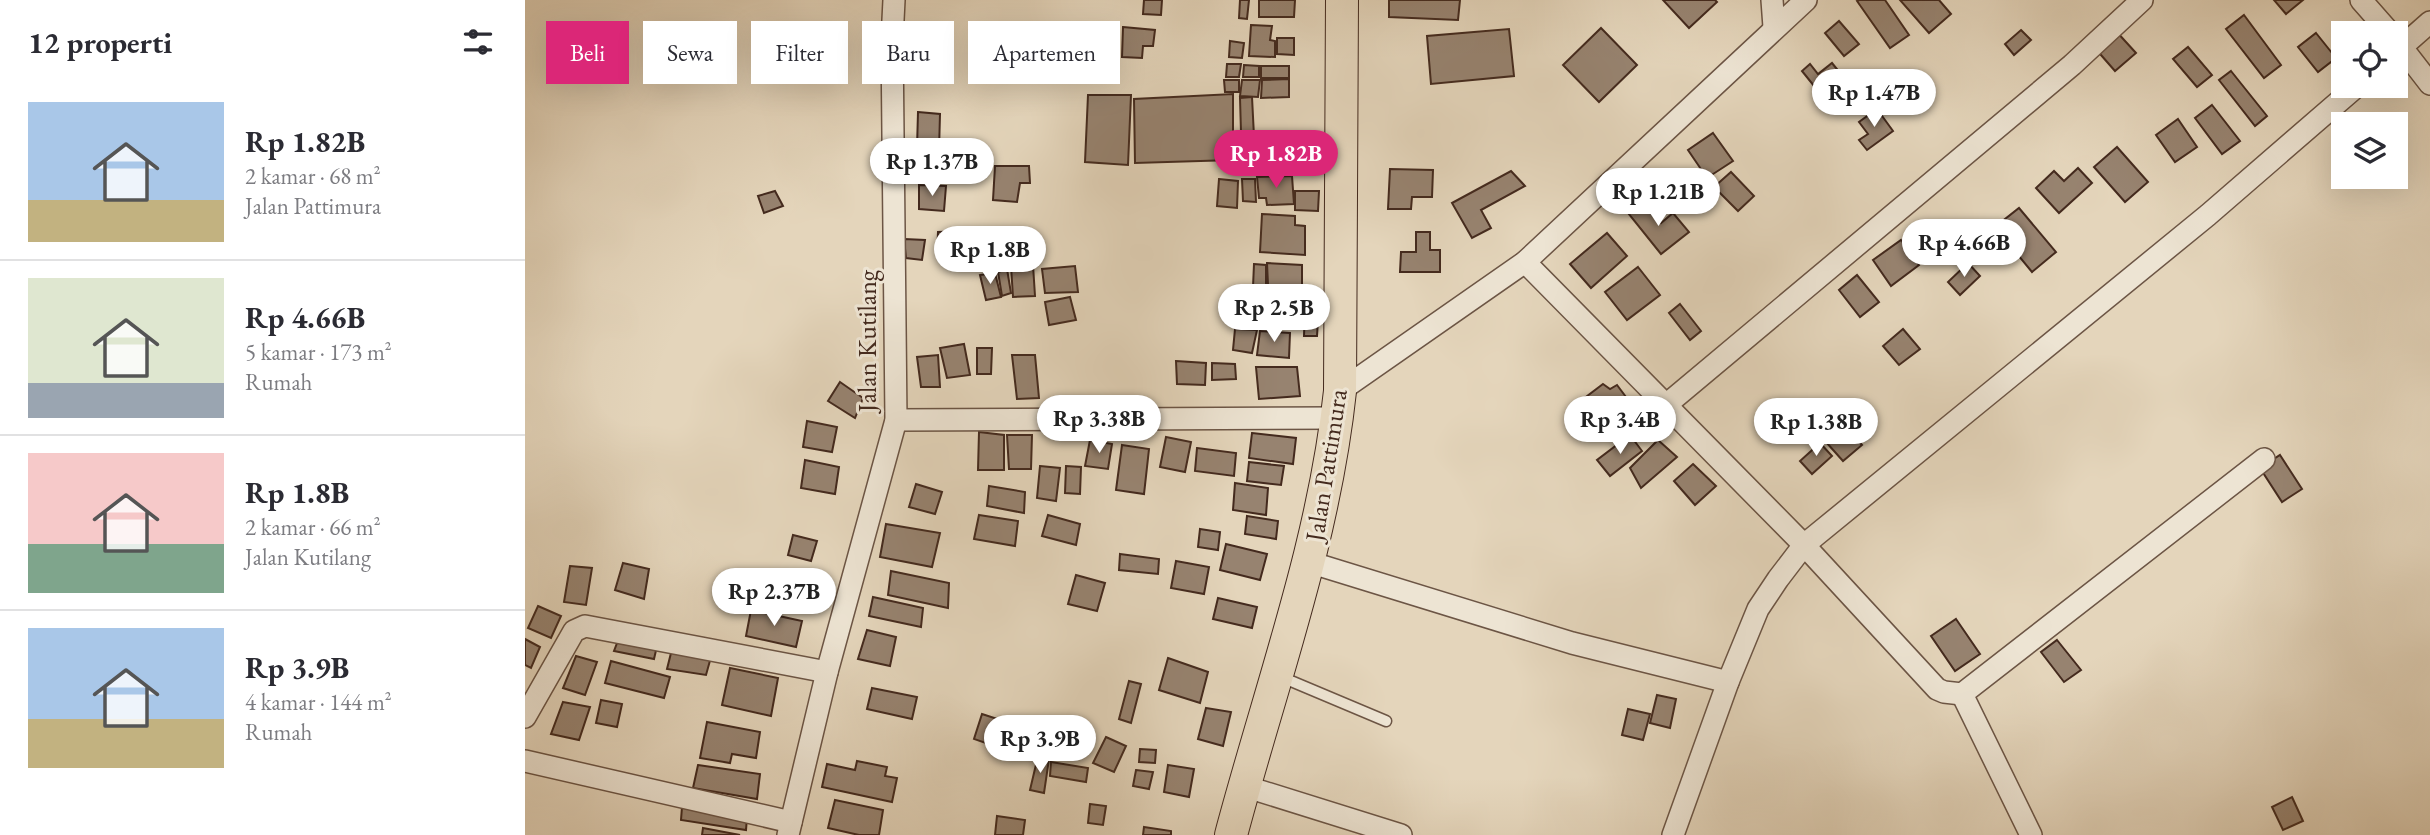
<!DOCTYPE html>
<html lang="id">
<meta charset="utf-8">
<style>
:root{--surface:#fff;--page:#f7f7f7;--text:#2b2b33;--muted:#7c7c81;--line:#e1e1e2;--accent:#db2777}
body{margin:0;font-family:"EB Garamond",serif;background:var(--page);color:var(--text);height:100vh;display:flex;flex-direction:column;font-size:26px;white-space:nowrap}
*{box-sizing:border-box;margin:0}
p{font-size:23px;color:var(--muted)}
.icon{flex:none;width:38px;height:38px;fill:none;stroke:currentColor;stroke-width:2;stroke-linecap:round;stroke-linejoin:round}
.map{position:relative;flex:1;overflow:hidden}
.details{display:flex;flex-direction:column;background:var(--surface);width:525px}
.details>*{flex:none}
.banner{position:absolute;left:21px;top:21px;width:665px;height:63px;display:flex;gap:14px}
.buttons{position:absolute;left:1806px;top:21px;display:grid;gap:14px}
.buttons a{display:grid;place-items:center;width:77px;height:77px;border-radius:0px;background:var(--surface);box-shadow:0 7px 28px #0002;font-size:35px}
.price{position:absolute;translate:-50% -60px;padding:0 16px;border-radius:24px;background:#fff;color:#222;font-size:23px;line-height:46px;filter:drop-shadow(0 2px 4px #0008)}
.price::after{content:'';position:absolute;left:50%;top:42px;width:21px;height:16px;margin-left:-10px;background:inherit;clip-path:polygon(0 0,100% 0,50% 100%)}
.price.current{background:var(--accent);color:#fff}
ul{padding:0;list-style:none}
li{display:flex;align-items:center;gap:21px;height:175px;padding:0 28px}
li+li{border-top:2px solid var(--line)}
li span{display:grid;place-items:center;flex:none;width:196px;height:140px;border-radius:0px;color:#555}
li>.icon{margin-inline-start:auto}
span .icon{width:84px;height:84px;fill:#fffc;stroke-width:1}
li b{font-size:30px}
h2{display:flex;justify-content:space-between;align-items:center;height:84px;padding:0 28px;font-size:30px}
.tag{padding:0 24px;border-radius:0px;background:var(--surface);box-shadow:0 7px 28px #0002;font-size:24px;line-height:63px}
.tag.current{background:var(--accent);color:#fff}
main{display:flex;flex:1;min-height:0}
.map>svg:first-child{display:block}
</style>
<main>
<section class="details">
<h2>12 properti<svg class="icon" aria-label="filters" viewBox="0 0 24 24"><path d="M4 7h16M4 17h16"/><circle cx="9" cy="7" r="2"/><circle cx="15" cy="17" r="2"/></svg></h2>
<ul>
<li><span style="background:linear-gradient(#a9c7e8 70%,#c2b280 0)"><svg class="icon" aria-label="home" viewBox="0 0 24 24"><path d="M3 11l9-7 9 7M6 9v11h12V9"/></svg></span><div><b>Rp 1.82B</b><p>2 kamar · 68 m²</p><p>Jalan Pattimura</p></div></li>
<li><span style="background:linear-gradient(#dfe7d0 75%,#9aa5b1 0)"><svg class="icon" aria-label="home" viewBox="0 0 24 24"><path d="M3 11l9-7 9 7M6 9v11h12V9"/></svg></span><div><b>Rp 4.66B</b><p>5 kamar · 173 m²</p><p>Rumah</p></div></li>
<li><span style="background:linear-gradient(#f6c9c9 65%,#7fa58c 0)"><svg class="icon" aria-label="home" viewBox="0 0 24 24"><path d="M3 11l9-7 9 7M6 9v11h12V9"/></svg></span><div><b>Rp 1.8B</b><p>2 kamar · 66 m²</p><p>Jalan Kutilang</p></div></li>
<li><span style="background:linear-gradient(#a9c7e8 65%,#c2b280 0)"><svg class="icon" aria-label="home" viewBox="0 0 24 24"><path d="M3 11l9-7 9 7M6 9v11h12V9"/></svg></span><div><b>Rp 3.9B</b><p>4 kamar · 144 m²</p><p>Rumah</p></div></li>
</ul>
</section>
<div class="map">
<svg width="1905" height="835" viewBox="0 0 1905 835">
<rect width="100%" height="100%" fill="#e4d5bb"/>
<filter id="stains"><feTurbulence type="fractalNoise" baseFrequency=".00286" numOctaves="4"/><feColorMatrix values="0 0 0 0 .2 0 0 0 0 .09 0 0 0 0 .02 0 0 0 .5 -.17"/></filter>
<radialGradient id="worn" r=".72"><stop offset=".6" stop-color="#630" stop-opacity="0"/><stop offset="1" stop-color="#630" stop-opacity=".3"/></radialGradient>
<g fill="#978370" stroke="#442a1e" stroke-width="2">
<path d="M619,0H637L636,15L618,14Z"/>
<path d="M715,0H724L722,19L714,18Z"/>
<path d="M734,0H770L769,17H734Z"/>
<path d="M864,0H935L933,20L864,17Z"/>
<path d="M1138,0H1190L1192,2L1164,28Z"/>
<path d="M1334,0H1360L1384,35L1365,48L1332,1Z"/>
<path d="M1375,0H1414L1426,14L1404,33Z"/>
<path d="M1749,0H1778L1761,14Z"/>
<path d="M1719,15L1756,65L1739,78L1701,29Z"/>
<path d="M1314,21L1334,44L1319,56L1300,33Z"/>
<path d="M726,25L747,26L745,40L750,41V57L724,56Z"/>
<path d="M598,27L630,30L628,46H618L617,58L597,57Z"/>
<path d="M1076,28L1112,65L1074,102L1038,65Z"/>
<path d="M984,29L989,76L906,84L902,36Z"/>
<path d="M1496,30L1506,40L1489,55L1480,44Z"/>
<path d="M1590,30L1611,53L1590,71L1569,47Z"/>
<path d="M1791,33L1811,58L1793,72L1773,47Z"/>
<path d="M752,38H769V55L752,54Z"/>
<path d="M705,41L719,43L717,58L704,57Z"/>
<path d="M1663,47L1687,75L1672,87L1648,59Z"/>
<path d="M1307,63L1328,89L1306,107L1277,71L1285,64L1293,74Z"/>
<path d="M702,64H716L714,77H701Z"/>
<path d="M719,65L734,66V77H718Z"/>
<rect x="736" y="66" width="28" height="12"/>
<path d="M1706,71L1742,116L1730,126L1694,80Z"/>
<path d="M1368,73L1383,90L1363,107L1348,89Z"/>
<path d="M764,79V97L736,98L737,80Z"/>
<path d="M699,80H714V92H700Z"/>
<path d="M717,80H735L733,97L715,96Z"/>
<path d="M708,94V160L610,163L609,99Z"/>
<path d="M563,95H606L603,165L560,162Z"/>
<path d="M727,97L730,156L761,158L760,168L717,167L715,98Z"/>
<path d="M1687,105L1715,141L1697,154L1670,118Z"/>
<path d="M1352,109L1368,131L1342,150L1334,140L1343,134L1334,122Z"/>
<path d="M393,112L415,114L414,151L392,148Z"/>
<path d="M1653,119L1672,147L1650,162L1631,135Z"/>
<path d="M1188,133L1208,161L1182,178L1163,150Z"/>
<path d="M1592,147L1623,182L1600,202L1569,167Z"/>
<path d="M470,166H504L505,183H495L492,202L468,200Z"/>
<path d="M1553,168L1567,183L1534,213L1511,188L1529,171L1539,181Z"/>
<path d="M865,169L908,170L907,197H887L886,209H863Z"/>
<path d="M986,171L1000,186L956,210L966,228L947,238L927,203Z"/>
<path d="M1206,172L1229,196L1213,211L1189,187Z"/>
<path d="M767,176L769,204L742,205L741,198H734L732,177Z"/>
<path d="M694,179L713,181L712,208L692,206Z"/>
<path d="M717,179H730L731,202L718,201Z"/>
<path d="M394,185L421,186L419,211L394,209Z"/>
<path d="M250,191L258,206L239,213L233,196Z"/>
<path d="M770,191H794L793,211L770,210Z"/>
<path d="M1118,201L1136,223L1148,213L1164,232L1136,254L1103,213Z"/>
<path d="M1494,208L1531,252L1507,272L1470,227Z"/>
<path d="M737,214L770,216V225L780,226V255L735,252Z"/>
<path d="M454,229L453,256L444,255L445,230Z"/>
<path d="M441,231V257L412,255L413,232Z"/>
<path d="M891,232H905V250H915V272H875L876,252H891Z"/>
<path d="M1082,233L1102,256L1066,288L1045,264Z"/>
<path d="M379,239L400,240L397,260L381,258Z"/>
<path d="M1376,240L1394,265L1366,286L1348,260Z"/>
<path d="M742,263L777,265V285H743Z"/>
<path d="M1443,263L1455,276L1435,295L1423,282Z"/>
<path d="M729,264L741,265V287H728Z"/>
<path d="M508,265L510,296L488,297L486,266Z"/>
<path d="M550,266L553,292L520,293L517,269Z"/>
<path d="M1113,267L1135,295L1102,320L1080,292Z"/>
<path d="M482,269L486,293L477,296L473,272Z"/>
<path d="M470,273L476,297L461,300L455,275Z"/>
<path d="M1332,275L1354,302L1335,317L1314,290Z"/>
<path d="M545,297L551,320L524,325L520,302Z"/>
<path d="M737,304V311L744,312L742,327H719V305Z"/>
<path d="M746,304L777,305V327H744Z"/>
<path d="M780,304H794L792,336H779Z"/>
<path d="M1155,304L1176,331L1165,340L1144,313Z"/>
<path d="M710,329L732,330L727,353L708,350Z"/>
<path d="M1378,329L1395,349L1374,365L1358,346Z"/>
<path d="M735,331L765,333L764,358L732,355Z"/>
<path d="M439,344L445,375L422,378L415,348Z"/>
<path d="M452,348H467L466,374H452Z"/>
<path d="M413,355L415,387H396L392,357Z"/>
<path d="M487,355H510L514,398L492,399Z"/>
<path d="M651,361L681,363L680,385L652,384Z"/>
<path d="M687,363L710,364L711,379L687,380Z"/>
<path d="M731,367H772L775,396L734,399Z"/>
<path d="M315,382L338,398L330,418L303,401Z"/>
<path d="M1078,384L1085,389L1092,385L1101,397L1067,422L1053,403Z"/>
<path d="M282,421L312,427L307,452L278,447Z"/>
<path d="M1319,426L1337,445L1318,461L1301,442Z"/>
<path d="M454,432L479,435V470H453Z"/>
<path d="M727,433L771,438L768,464L724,458Z"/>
<path d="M482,435H507L506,469H484Z"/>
<path d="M1105,435L1117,451L1085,476L1072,460Z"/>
<path d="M641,437L666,442L660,472L635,467Z"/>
<path d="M565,440L587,444L583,469L560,466Z"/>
<path d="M1133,440L1152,457L1116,488L1105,468Z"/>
<path d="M1295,443L1307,456L1287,474L1275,461Z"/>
<path d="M597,445L624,449L619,494L591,490Z"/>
<path d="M672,448L711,453L709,476L670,471Z"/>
<path d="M1755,455L1777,489L1757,502L1735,468Z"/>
<path d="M280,460L314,467L310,494L276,488Z"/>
<path d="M724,462L759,466L756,485L722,481Z"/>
<path d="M1168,464L1191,486L1170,505L1149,481Z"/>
<path d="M515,466L535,468L531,501L512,498Z"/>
<path d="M541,466L556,467L555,494L540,493Z"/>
<path d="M710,483L743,488L741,515L708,510Z"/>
<path d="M391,484L417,492L410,514L384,507Z"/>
<path d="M464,486L500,492L499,513L462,506Z"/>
<path d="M454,515L493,521L490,546L449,539Z"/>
<path d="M523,515L555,524L551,545L517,536Z"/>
<path d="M722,516L753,521L751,539L720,534Z"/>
<path d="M361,524L415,533L407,567L355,557Z"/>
<path d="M675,529L695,532L693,550L673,547Z"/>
<path d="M268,535L292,541L286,561L263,555Z"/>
<path d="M701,544L742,554L735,580L695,570Z"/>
<path d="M595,554L634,559L633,574L594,570Z"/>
<path d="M651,561L684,567L679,594L646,588Z"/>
<path d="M98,563L124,569L119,599L90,590Z"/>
<path d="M45,566L67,568L61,605L39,602Z"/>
<path d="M366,571L424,583L423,608L363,595Z"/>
<path d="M551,575L580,583L572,611L543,604Z"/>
<path d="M348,597L398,608L396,627L344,616Z"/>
<path d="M693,598L732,607L727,628L688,619Z"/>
<path d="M13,606L36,616L26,638L3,628Z"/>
<path d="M226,610L277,621L271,647L221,636Z"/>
<path d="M1431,619L1455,654L1430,671L1406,636Z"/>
<path d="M342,630L371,637L365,666L333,659Z"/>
<path d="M94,638L132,646L129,659L89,651Z"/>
<path d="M0,639L15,647L6,668L0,665Z"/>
<path d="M1532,640L1556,670L1539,682L1516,652Z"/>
<path d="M147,649L186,657L181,675L142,669Z"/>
<path d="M51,656L72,662L60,695L38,688Z"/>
<path d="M643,658L683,672L675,703L634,690Z"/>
<path d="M86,661L145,677L139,698L80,683Z"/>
<path d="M205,668L253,678L246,716L197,705Z"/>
<path d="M604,681L616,684L606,723L594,719Z"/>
<path d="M347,688L392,697L387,719L342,709Z"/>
<path d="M1132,695L1151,699L1145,728L1125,723Z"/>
<path d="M76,700L97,704L92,727L71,723Z"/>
<path d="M38,702L65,707L54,740L26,734Z"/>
<path d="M681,708L706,712L698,746L673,739Z"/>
<path d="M1103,709L1125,714L1118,740L1097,735Z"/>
<path d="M457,714L503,729L495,755L449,739Z"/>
<path d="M182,722L235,732L231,758L207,754L205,763L175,758Z"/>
<path d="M581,737L601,746L589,772L568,763Z"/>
<path d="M615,749L631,750L630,763L614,762Z"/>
<path d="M513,756L524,759L519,793L505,790Z"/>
<path d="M332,761L362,767L360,776L372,778L367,802L297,787L302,764L330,770Z"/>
<path d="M526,762L563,768L561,782L525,776Z"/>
<path d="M173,765L235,774L232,799L168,788Z"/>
<path d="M643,765L669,769L664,797L639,792Z"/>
<path d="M611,770L628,772L624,789L608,786Z"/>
<path d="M1767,797L1778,821L1758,830L1747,807Z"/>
<path d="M310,800L358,810L354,835H334L303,828Z"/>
<path d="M565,804L581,806L578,825L563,823Z"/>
<path d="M157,807L222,817L221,830L156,820Z"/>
<path d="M472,816L500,820L498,835H470Z"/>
<path d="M619,827L646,831V835H618Z"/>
<path d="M178,828L215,835H177Z"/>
</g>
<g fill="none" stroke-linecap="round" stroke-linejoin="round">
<g stroke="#6c5545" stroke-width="13">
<path id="lane" d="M754,676L861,721"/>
</g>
<g stroke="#6c5545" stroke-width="24">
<g id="street">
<path d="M1247,0L1249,27"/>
<path d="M1836,0L1865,33"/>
<path d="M1871,40L1905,84"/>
<path d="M1871,52L1905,22"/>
<path d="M1000,262L1279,545L1683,215L1832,86"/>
<path d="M815,391L1000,262L1281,0"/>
<path d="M1141,405L1547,65L1617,0"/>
<path d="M371,420L813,418"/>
<path d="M784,562L1047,643L1203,682"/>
<path d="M1437,694L1506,835"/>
<path d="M0,717L49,631L60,626L302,672"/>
<path d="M0,761L266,822"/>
<path d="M719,786L876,835"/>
<path d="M263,835L302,672L371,420L367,40L369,0"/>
<path d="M1148,835L1203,682L1233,609L1253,579L1279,545L1412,689L1419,692L1437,694L1739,459"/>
</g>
</g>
<g stroke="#442a1e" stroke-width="34">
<path id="primary" d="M706,835C745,688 799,543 815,391L817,0"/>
</g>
<use href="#lane" stroke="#ede4d3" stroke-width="10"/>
<use href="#street" stroke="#ede4d3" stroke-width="21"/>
<use href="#primary" stroke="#e4d5bb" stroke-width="32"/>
</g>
<g text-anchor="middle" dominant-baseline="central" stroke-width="6" stroke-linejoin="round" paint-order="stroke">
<g font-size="26" fill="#442a1e" stroke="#ede4d3">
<text transform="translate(342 341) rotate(-90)">Jalan Kutilang</text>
<text transform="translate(801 465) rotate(-81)">Jalan Pattimura</text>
</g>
</g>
<rect width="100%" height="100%" filter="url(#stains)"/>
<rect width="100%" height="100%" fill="url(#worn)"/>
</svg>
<div class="buttons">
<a><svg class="icon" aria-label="locate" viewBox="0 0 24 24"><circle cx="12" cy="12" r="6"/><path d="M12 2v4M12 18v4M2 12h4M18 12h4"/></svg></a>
<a><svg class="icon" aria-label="layers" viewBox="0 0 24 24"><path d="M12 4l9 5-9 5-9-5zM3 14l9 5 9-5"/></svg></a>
</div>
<b class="price" style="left:1349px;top:129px">Rp 1.47B</b>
<b class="price current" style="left:751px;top:190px">Rp 1.82B</b>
<b class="price" style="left:407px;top:198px">Rp 1.37B</b>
<b class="price" style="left:1133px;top:228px">Rp 1.21B</b>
<b class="price" style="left:1439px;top:279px">Rp 4.66B</b>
<b class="price" style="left:465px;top:286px">Rp 1.8B</b>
<b class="price" style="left:749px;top:344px">Rp 2.5B</b>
<b class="price" style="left:574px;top:455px">Rp 3.38B</b>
<b class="price" style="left:1095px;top:456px">Rp 3.4B</b>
<b class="price" style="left:1291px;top:458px">Rp 1.38B</b>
<b class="price" style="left:249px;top:628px">Rp 2.37B</b>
<b class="price" style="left:515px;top:775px">Rp 3.9B</b>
<div class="banner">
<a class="tag current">Beli</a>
<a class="tag">Sewa</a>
<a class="tag">Filter</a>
<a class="tag">Baru</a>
<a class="tag">Apartemen</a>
</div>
</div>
</main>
